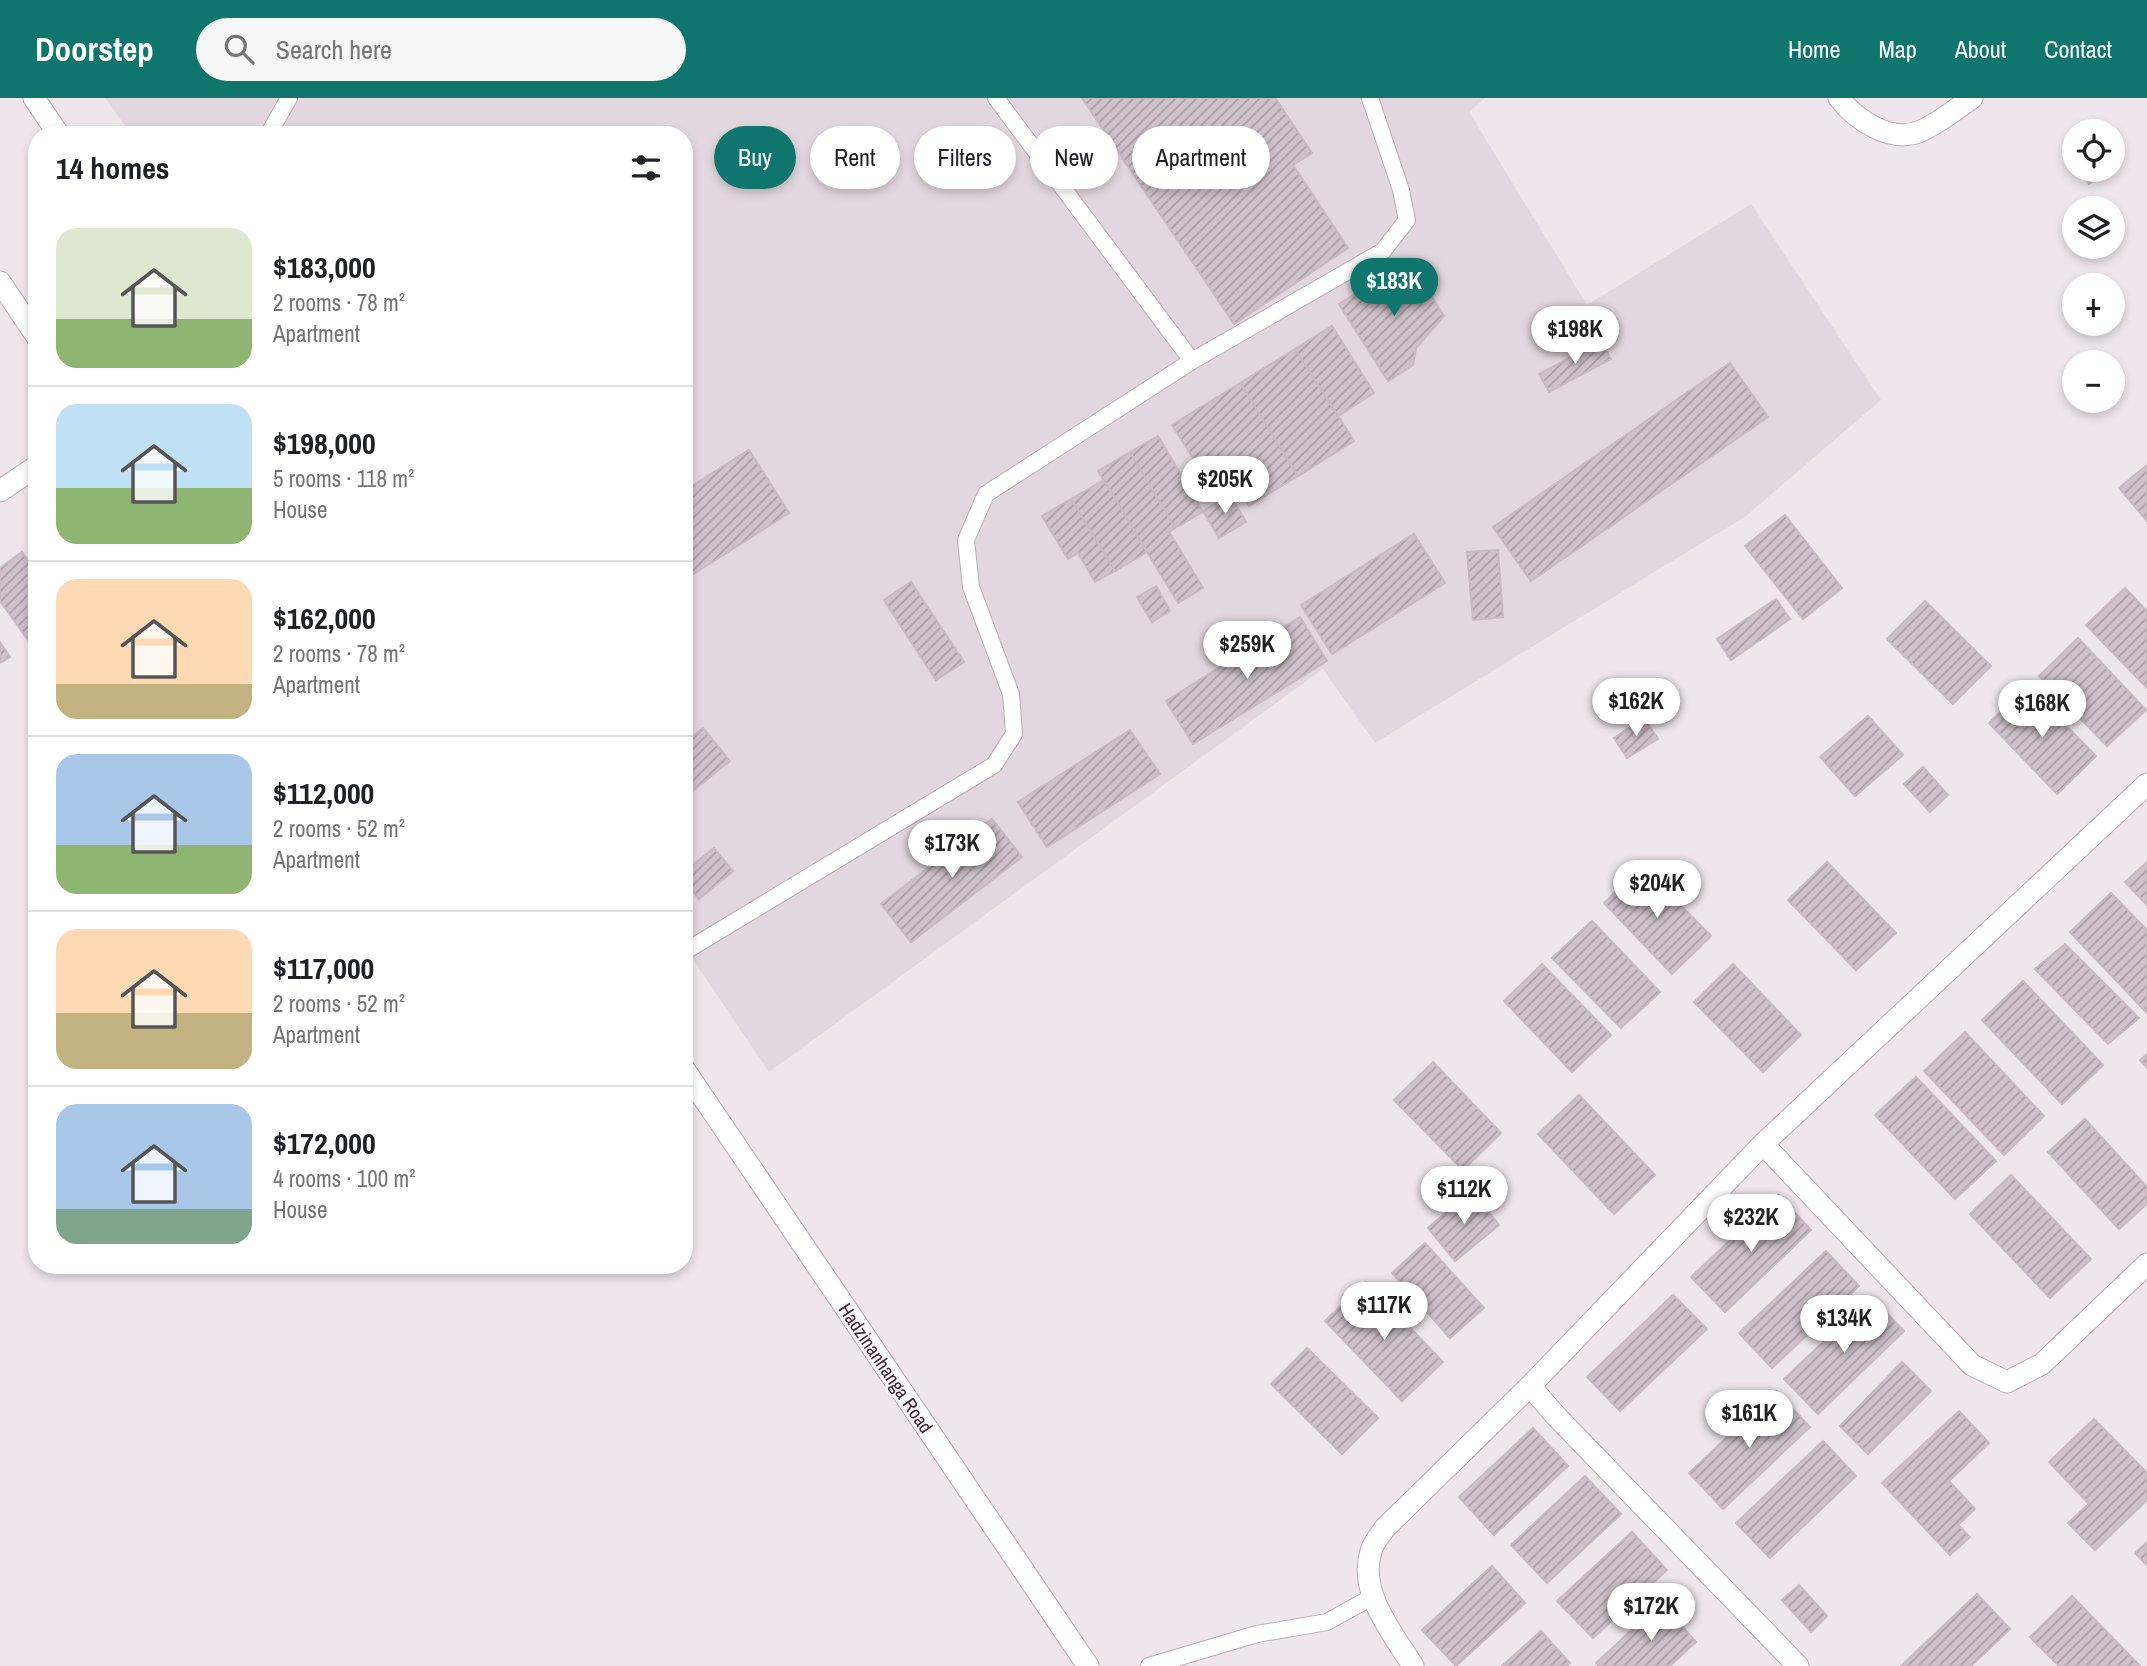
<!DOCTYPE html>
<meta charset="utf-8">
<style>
:root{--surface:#fff;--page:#f6f6f6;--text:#202124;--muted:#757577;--line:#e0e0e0;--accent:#0f766e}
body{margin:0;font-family:"Archivo Narrow",sans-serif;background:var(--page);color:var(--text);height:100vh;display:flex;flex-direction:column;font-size:26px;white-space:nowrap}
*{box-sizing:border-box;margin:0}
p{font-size:23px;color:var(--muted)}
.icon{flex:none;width:38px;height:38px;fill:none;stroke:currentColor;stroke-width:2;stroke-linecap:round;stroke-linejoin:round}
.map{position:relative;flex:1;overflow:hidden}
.details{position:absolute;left:28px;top:28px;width:665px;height:1148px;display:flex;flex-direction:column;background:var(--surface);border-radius:28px;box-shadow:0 4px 10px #0003}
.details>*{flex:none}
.hud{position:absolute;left:714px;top:28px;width:665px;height:63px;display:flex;gap:14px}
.controls{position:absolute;left:2062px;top:21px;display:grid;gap:14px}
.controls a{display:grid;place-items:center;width:63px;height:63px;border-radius:50%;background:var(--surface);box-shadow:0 4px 10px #0003;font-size:35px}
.price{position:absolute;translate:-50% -60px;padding:0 16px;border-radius:24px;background:#fff;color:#222;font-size:23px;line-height:46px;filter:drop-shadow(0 2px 4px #0008)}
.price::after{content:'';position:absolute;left:50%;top:42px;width:21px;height:16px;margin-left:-10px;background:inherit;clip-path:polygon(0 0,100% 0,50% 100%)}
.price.active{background:var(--accent);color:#fff}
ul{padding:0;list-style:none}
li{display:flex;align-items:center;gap:21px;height:175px;padding:0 28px}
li+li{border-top:2px solid var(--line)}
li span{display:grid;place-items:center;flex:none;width:196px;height:140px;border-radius:21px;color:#555}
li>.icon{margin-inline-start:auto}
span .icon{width:84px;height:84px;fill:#fffc;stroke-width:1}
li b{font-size:30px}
h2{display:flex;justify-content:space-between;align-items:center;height:84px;padding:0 28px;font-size:30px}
.chip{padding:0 24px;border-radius:32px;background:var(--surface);box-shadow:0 4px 10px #0003;font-size:24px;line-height:63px}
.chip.active{background:var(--accent);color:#fff}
header{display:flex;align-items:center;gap:42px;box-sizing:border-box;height:98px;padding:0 35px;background:var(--accent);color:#fff}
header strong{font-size:33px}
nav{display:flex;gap:38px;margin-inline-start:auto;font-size:24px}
.search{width:490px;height:63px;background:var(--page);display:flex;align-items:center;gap:18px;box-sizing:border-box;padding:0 24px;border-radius:38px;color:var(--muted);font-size:26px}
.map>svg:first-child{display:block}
</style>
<header>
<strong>Doorstep</strong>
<div class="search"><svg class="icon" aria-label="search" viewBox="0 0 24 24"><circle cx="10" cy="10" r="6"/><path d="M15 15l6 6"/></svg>Search here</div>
<nav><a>Home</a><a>Map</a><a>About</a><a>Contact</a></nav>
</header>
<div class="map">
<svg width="2147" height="1568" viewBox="0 0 2147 1568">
<defs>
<pattern id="building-hatch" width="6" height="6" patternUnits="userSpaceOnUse" patternTransform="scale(1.75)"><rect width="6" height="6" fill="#cfc2ca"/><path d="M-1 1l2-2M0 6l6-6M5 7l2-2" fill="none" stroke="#a99da5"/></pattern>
</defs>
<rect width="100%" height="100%" fill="#eee6eb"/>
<path fill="#e2d7de" d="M105,0H1485L1469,14L1587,207L1751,106L1881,302L1746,418L1375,645L1323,571L769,974L684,848V37H132Z"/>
<g fill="url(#building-hatch)" stroke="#c8b9c2" stroke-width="2">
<path d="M1082,0H1275L1312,55L1293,67L1348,150L1234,226Z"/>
<path d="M2112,49L2122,64L2112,70Z"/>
<path d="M2079,72H2110L2089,86Z"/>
<path d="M1409,162L1444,218L1416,250L1413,267L1388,283L1339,206Z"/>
<path d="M1332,228L1374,295L1338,318L1295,251Z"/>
<path d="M1601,243L1611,261L1549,294L1539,276Z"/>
<path d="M1295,251L1354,343L1298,378L1240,285Z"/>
<path d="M1730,265L1768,319L1531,483L1493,429Z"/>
<path d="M1240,285L1298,378L1249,408L1231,381L1213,392L1172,327Z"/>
<path d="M1158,338L1203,414L1175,430L1130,354Z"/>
<path d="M749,352L789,415L684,482V393Z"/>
<path d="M1130,354L1175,430L1169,434L1203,490L1178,505L1098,373Z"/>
<path d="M2147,367V423L2119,390Z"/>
<path d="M1104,382L1147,454L1115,473L1071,401Z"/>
<path d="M1230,397L1246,424L1219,440L1203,413Z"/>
<path d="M1071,401L1115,473L1095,484L1078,455L1068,461L1042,418Z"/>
<path d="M1785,417L1842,490L1803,521L1745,448Z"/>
<path d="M1414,436L1445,485L1332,556L1301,507Z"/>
<path d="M1498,452L1503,519L1473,522L1467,454Z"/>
<path d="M22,454L37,475L36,553L0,503V470Z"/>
<path d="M911,484L964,564L936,582L884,502Z"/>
<path d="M1156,488L1170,513L1152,524L1137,499Z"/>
<path d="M2125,490L2147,513V590L2086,527Z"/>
<path d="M1776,501L1790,521L1731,562L1717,541Z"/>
<path d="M1925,503L1991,568L1953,606L1887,541Z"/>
<path d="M1300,519L1327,563L1193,646L1166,603Z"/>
<path d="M2078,540L2146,612L2107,648L2039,578Z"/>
<path d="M0,544L10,559L0,565Z"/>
<path d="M2027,588L2096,658L2057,696L1989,625Z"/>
<path d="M1868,618L1903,657L1855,698L1820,659Z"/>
<path d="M1644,620L1658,641L1627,660L1614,640Z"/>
<path d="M703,630L730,663L684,700V646Z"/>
<path d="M1130,632L1160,676L1047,749L1018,704Z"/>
<path d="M1923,669L1948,697L1930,714L1904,686Z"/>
<path d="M992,721L1022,759L911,844L881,806Z"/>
<path d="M714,750L733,773L699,801L684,783V774Z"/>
<path d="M1827,764L1896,835L1856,872L1788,802Z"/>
<path d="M2147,764V807L2125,784Z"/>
<path d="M1642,768L1711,838L1672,876L1604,805Z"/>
<path d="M2111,795L2147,832V915L2070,834Z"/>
<path d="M1592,823L1660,894L1621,930L1552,860Z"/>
<path d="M2065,846L2139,920L2108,946L2035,871Z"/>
<path d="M1542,866L1611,937L1572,974L1504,903Z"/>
<path d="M1733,866L1801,937L1763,974L1694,904Z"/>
<path d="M2023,883L2103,967L2062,1006L1982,922Z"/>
<path d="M1965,934L2044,1018L2004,1057L1924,973Z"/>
<path d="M2147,956V970L2140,962Z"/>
<path d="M1433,964L1501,1035L1463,1072L1394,1002Z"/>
<path d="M1916,979L1996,1063L1955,1101L1875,1017Z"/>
<path d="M1579,997L1655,1077L1614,1116L1538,1036Z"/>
<path d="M2085,1021L2147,1089V1106L2119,1131L2048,1054Z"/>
<path d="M2011,1077L2091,1161L2050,1200L1970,1116Z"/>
<path d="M1472,1093L1499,1127L1455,1163L1428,1130Z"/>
<path d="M1778,1097L1811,1132L1725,1214L1691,1179Z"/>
<path d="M1425,1145L1484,1210L1450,1240L1392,1175Z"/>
<path d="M1826,1153L1859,1188L1772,1270L1739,1235Z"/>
<path d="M1366,1184L1443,1264L1402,1303L1325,1223Z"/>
<path d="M1673,1197L1707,1231L1620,1313L1587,1279Z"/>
<path d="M1871,1199L1904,1233L1818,1316L1784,1281Z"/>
<path d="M1307,1250L1378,1320L1342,1356L1271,1286Z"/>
<path d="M1902,1264L1931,1293L1868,1356L1840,1328Z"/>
<path d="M1776,1293L1810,1329L1723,1411L1689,1375Z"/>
<path d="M1959,1313L1989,1345L1949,1383L1975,1411L1958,1427L1970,1439L1950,1457L1882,1385Z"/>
<path d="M2094,1321L2147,1375V1402L2095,1452L2068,1425L2089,1406L2049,1364Z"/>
<path d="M1533,1330L1568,1368L1494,1437L1459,1399Z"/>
<path d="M1823,1343L1856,1378L1770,1460L1736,1425Z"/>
<path d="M1585,1378L1621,1416L1547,1485L1511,1447Z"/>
<path d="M1632,1434L1667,1472L1593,1540L1557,1503Z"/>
<path d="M2147,1444V1467L2135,1455Z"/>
<path d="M1492,1468L1525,1505L1456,1568L1422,1532Z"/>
<path d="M1799,1487L1827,1518L1811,1534L1782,1502Z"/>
<path d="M1977,1496L2010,1531L1971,1568H1901Z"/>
<path d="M2072,1498L2140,1568H2059L2030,1539Z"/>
<path d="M1661,1505L1696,1544L1670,1568H1599L1596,1565Z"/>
<path d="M1541,1533L1570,1565L1567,1568H1502Z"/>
</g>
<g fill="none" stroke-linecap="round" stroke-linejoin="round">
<g stroke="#baacb4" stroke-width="18">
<g id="lane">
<path d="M268,37L289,0"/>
<path d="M1192,263L1383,153L1407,122L1401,92L1370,0"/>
<path d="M684,854L994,667L1014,636L1011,596L971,489L966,442L986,396L1192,263L996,0"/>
<path d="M1149,1568L1257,1536L1327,1524L1372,1499"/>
</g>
</g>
<g stroke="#baacb4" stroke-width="23">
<g id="street">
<path d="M1839,0C1856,22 1891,46 1921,33C1939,25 1956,11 1972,0"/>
<path d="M0,184L37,239"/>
<path d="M0,393L37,368"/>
<path d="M2147,686L1763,1046L1972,1267L2007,1284L2042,1266L2147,1166"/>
<path d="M1763,1046L1530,1288L1556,1318L1798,1568"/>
<path d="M1413,1568C1393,1535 1358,1495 1371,1453C1373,1445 1380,1437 1385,1430L1530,1288"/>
</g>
</g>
<g stroke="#b9a5b0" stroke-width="23">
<g id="secondary">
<path d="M34,0L59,37"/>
<path d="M684,971L1088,1568"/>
</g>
</g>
<use href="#lane" stroke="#fff" stroke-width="16"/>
<use href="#street" stroke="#fff" stroke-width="21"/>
<use href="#secondary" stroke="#fff" stroke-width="21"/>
</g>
<g text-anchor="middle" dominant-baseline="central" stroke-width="6" stroke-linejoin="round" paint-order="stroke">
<g font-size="19" fill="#3f2632" stroke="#faf7f9">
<text transform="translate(886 1270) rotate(56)">Hadzinanhanga Road</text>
</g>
</g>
</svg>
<div class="controls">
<a><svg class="icon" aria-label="locate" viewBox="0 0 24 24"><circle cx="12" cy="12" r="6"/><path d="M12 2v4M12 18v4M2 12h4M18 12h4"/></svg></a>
<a><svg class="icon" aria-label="layers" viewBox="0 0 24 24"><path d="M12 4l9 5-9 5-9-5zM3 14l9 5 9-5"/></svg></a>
<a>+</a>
<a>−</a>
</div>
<b class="price active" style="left:1394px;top:220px">$183K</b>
<b class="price" style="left:1575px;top:268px">$198K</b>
<b class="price" style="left:1225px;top:418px">$205K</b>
<b class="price" style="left:1247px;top:583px">$259K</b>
<b class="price" style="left:1636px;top:640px">$162K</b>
<b class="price" style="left:2042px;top:642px">$168K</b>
<b class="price" style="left:952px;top:782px">$173K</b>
<b class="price" style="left:1657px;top:822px">$204K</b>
<b class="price" style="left:1464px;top:1128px">$112K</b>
<b class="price" style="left:1751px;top:1156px">$232K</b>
<b class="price" style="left:1384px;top:1244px">$117K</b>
<b class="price" style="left:1844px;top:1257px">$134K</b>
<b class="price" style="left:1749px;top:1352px">$161K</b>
<b class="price" style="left:1651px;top:1545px">$172K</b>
<div class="hud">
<a class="chip active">Buy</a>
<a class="chip">Rent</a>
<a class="chip">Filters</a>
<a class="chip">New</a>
<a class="chip">Apartment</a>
</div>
<section class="details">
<h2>14 homes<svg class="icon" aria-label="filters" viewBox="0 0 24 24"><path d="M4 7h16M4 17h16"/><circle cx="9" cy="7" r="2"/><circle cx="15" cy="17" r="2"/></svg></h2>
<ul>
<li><span style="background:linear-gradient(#dfe7d0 65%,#8fb573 0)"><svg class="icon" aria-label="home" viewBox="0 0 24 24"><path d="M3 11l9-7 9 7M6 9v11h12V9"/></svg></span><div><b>$183,000</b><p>2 rooms · 78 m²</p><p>Apartment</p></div></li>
<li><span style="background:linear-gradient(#bfe0f5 60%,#8fb573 0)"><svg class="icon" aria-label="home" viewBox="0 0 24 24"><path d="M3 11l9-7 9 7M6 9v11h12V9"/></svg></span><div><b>$198,000</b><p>5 rooms · 118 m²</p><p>House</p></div></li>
<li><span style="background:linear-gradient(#ffd9b3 75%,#c2b280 0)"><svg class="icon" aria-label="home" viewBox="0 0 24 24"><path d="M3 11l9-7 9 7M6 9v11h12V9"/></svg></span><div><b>$162,000</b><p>2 rooms · 78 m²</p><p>Apartment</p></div></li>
<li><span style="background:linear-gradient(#a9c7e8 65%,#8fb573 0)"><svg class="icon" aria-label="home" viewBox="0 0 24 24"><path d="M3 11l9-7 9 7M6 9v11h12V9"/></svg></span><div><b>$112,000</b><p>2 rooms · 52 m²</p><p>Apartment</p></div></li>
<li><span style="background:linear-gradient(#ffd9b3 60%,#c2b280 0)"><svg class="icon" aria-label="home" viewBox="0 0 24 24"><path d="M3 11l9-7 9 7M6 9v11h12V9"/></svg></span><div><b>$117,000</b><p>2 rooms · 52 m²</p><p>Apartment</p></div></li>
<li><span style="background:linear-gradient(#a9c7e8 75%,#7fa58c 0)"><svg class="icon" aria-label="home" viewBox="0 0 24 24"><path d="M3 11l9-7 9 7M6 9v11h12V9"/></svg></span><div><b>$172,000</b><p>4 rooms · 100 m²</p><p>House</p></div></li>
</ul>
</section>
</div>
